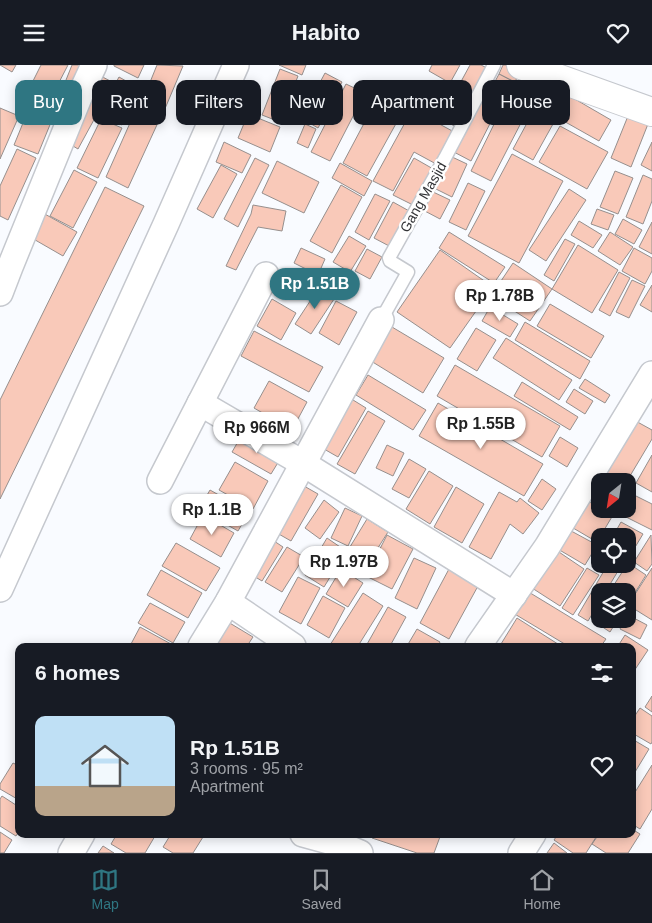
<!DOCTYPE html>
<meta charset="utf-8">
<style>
:root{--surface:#171b24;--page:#242831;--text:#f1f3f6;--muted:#9ea1a6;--line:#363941;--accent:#2f7682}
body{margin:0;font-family:Arial,sans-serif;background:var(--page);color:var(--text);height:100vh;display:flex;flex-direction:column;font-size:19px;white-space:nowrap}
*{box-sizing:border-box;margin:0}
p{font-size:16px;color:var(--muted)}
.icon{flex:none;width:28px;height:28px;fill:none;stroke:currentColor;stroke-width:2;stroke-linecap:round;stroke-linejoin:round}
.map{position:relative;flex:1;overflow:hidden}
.side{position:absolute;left:15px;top:578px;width:621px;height:195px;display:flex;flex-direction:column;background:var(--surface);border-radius:10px;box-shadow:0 2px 12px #0003}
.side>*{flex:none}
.top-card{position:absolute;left:15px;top:15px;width:622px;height:45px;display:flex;gap:10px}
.needle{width:32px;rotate:210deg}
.fabs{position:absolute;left:591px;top:408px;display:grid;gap:10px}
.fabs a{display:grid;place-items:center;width:45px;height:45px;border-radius:10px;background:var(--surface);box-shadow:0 2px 12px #0003;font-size:25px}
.price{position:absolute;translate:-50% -42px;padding:0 11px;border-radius:18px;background:#fff;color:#222;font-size:16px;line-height:32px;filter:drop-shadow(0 1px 2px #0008)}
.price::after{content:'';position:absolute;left:50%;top:30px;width:15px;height:11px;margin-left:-8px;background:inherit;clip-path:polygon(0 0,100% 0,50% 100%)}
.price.active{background:var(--accent);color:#fff}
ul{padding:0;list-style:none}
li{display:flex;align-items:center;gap:15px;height:125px;padding:0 20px}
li+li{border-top:1px solid var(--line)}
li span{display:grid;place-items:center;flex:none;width:140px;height:100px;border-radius:10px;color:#555}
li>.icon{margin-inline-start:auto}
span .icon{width:60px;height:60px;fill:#fffc;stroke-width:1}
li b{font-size:21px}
h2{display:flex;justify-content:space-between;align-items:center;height:60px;padding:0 20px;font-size:21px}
.pill{padding:0 18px;border-radius:10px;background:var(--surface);box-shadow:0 2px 12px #0003;font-size:18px;line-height:45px}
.pill.active{background:var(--accent);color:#fff}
header{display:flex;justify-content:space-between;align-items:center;height:65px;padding:0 20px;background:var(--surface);font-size:22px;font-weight:600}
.tabs{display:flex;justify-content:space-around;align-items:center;height:70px;border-top:1px solid var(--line);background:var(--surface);font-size:14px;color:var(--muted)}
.tabs a{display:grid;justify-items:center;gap:2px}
.tabs .active{color:var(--accent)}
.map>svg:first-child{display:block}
</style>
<header><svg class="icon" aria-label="menu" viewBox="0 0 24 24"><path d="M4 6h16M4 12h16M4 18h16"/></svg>Habito<svg class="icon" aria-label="heart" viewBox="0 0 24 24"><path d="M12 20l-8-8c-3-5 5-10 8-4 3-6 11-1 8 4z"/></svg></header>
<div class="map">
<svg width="652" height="788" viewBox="0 0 652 788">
<rect width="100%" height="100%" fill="#f9fbff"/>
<g fill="#f9c9b9" stroke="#968f8d">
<path d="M0,0H16L12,7Z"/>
<path d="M41,0H68L54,27L33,16Z"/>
<path d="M72,0H85L69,39L58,35Z"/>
<path d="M114,0H144L138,13L114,1Z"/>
<path d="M157,0L183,1L164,46L142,37Z"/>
<path d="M279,0H306L302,10Z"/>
<path d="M432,0H460L450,18L429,6Z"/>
<path d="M470,0H481L489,4L468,43L451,35Z"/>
<path d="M503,0H512L521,4L515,17L499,9Z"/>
<path d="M280,4L298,11L280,57L262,50Z"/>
<path d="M95,8L114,18L78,84L63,75Z"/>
<path d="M325,8L342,17L318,63L301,53Z"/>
<path d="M499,9L518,19L508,38L489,28Z"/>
<path d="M119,12L142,25L122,60L100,47Z"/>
<path d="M527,12L543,20L528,50L512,42Z"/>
<path d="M346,19L365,28L330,96L311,87Z"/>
<path d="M549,19L611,55L599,76L537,41Z"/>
<path d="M483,27L501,37L471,96L452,86Z"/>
<path d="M378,32L403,46L367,111L343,98Z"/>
<path d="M418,34L437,44L432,55L456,68L438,100L414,87L393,126L373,116Z"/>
<path d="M32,36L56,45L38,89L14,80Z"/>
<path d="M448,38L466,48L458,63L440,53Z"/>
<path d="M138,40L161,51L128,123L106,112Z"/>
<path d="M0,43L19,51L0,94Z"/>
<path d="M502,43L523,54L491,116L471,106Z"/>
<path d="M533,47L553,59L533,95L513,84Z"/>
<path d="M248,49L280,62L270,87L238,73Z"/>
<path d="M628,51L648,59L631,102L611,93Z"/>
<path d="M101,54L122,63L98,113L77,103Z"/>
<path d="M305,59L316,64L308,83L297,78Z"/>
<path d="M560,61L608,87L587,124L539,97Z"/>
<path d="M224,77L251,90L242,108L216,97Z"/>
<path d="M652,77V106L641,100Z"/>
<path d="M17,84L36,93L8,155L0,151V121Z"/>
<path d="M512,89L563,116L519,198L468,171Z"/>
<path d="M450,91L467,99L452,132L434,123Z"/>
<path d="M255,93L269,100L238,162L224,154Z"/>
<path d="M414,93L435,105L415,141L393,130Z"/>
<path d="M277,96L319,117L304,148L262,128Z"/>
<path d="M340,98L372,116L364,131L332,113Z"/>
<path d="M221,100L237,109L213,153L197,144Z"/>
<path d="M74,105L97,117L73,163L50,151Z"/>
<path d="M615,106L633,113L618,149L600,142Z"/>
<path d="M643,110L652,114V136L643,159L626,152Z"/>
<path d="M468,118L485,126L466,165L449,157Z"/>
<path d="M341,120L362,132L332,188L310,176Z"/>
<path d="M105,122L144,141L0,434V335Z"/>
<path d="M569,124L586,135L546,196L529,185Z"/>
<path d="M431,126L450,135L440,154L421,144Z"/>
<path d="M375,129L390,136L369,175L355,167Z"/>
<path d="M393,137L411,147L391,182L374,173Z"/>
<path d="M253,140L286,146L282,166L258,162L236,205L226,201L251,149Z"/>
<path d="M597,144L614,150L608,165L591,159Z"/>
<path d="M43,148L77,167L63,191L30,172Z"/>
<path d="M623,154L642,165L634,179L615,169Z"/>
<path d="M579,156L602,170L593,183L571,170Z"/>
<path d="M652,157V189L639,182Z"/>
<path d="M449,167L505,202L494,218L439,183Z"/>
<path d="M610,167L633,182L620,200L598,186Z"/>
<path d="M349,171L366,181L350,207L333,197Z"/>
<path d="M565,174L575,179L554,216L544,210Z"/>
<path d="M578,180L618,205L592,248L552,224Z"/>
<path d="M301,183L325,194L318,210L294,198Z"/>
<path d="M634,183L652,193V206L645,219L622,206Z"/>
<path d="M367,184L382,192L370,214L355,206Z"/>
<path d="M440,185L493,222L450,283L397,247Z"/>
<path d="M513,198L552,224L530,256L491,231Z"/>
<path d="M619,207L630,213L610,251L599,245Z"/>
<path d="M632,215L645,221L629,253L616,247Z"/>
<path d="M652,220V247L640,240Z"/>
<path d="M320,221L336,231L311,269L295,259Z"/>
<path d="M272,234L296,248L281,275L257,261Z"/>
<path d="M336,236L357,247L339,280L319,268Z"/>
<path d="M550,239L604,271L591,293L537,261Z"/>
<path d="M490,242L518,259L510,272L482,256Z"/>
<path d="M525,257L590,296L580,314L515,275Z"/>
<path d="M392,262L444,293L423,328L371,296Z"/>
<path d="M476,263L496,275L477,306L457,294Z"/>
<path d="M254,266L323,302L309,327L241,291Z"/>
<path d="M506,273L572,315L559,335L493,293Z"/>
<path d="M455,300L560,361L542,392L437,331Z"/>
<path d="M368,310L426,345L413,365L356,330Z"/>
<path d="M585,314L610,330L605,338L579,323Z"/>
<path d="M269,316L307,337L292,365L254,343Z"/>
<path d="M522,317L578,352L570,365L514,331Z"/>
<path d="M574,324L593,336L585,349L566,337Z"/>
<path d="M345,330L366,343L338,392L317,380Z"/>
<path d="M438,338L543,399L524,431L419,371Z"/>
<path d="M368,346L385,356L355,409L337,399Z"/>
<path d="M632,354L652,365V374L627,416H619L602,406Z"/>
<path d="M243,368L282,391L271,409L232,387Z"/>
<path d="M560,372L578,383L567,402L549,391Z"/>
<path d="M387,380L404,388L393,411L376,403Z"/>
<path d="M652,390V427L636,418Z"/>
<path d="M409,394L426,404L409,433L392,424Z"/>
<path d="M235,397L268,416L253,444L219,425Z"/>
<path d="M429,406L453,421L430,459L406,444Z"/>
<path d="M601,410L613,416H600V436L590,431Z"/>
<path d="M542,414L556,424L542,445L528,436Z"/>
<path d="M297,417L318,429L291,476L270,464Z"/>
<path d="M456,422L484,439L462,478L434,462Z"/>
<path d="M210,425L249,447L238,466L199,444Z"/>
<path d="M499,427L517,437L520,433L539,448L523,469L510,459L491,494L469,482Z"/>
<path d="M634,430L652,439V465L624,451Z"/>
<path d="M584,434L613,450L597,477L568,460Z"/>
<path d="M324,435L339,447L320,474L305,463Z"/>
<path d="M345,443L362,451L348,481L331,473Z"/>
<path d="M203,450L234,468L221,492L190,474Z"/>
<path d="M367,454L388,467L362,508L342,495Z"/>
<path d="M621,457L643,469L628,494V471H613Z"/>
<path d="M562,461L597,480L585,500L551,480Z"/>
<path d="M387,470L413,484L392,524L366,511Z"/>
<path d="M651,470L652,499L647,506L634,497Z"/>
<path d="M268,472L283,482L262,516L247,507Z"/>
<path d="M327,473L346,486L324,522L305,510Z"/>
<path d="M176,478L220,503L206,526L162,501Z"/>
<path d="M287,482L304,492L282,527L265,517Z"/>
<path d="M556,485L584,504L560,541L532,523Z"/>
<path d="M414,493L436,503L417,544L395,533Z"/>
<path d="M628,498L646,510L628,539V526H610Z"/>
<path d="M608,499H616L621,501L606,526H600V536L588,556L578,550Z"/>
<path d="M587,503L599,510L573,550L562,543Z"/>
<path d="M652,503V555L628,540Z"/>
<path d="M341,504L363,518L348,542L326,529Z"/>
<path d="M449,504L478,521L449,574L420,558Z"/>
<path d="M161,505L202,528L188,553L147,530Z"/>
<path d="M298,512L320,523L301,559L279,547Z"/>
<path d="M527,526L606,574L601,581H568L513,548Z"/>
<path d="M363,528L383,541L358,581H333L330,580Z"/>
<path d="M323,531L345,543L329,573L307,560Z"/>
<path d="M150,538L185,557L173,578L138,558Z"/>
<path d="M388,542L406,552L390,581H366Z"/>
<path d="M600,542V554H618L610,567L592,555Z"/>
<path d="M628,550L647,560L640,574L620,564L625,554H628Z"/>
<path d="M517,553L561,581H504L501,579Z"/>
<path d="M223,554L253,572L247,581H206Z"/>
<path d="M140,562L171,579L169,581H135L131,579Z"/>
<path d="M417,564L440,577L438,581H407Z"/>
<path d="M625,570L648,585L632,609V581H618Z"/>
<path d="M652,631V647L645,642Z"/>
<path d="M640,643L652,651V677L651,679L632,668V655Z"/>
<path d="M632,674L649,684L632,712Z"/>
<path d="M13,698L19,701V735L0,724V719Z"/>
<path d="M652,700V744L640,764L632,759V732Z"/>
<path d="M2,731L19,742V766L16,771L0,761V734Z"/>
<path d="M632,764L640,769L628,788H606L592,779L599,769H632Z"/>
<path d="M0,767L12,775L4,788H0Z"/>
<path d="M117,769H152L155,771L145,788H126L111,779Z"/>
<path d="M171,769H198L203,772L193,788H173L163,782Z"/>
<path d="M374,769H441L434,788H417L372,773Z"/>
<path d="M558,769H598L586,788H573L554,775Z"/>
<path d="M554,778L567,788H547Z"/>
<path d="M103,781L114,788H98Z"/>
</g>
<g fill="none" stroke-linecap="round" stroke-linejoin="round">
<g stroke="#c5c8ce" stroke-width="15">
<path id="lane" d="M381,255L408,207L390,196L389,193L445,93L494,0"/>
</g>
<g stroke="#c5c8ce" stroke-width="28">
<g id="street">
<path d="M0,228L10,202L80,30L94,0"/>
<path d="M200,338L304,399L514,530"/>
<path d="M160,416L266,210"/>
<path d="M0,524L166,159L236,0"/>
<path d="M228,537L293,581"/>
<path d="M201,581L228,537L381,255"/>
<path d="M478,581L547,482L652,309"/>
<path d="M303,769L336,778L360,788"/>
<path d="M71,788L82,769"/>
<path d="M521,788L533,769"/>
</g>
</g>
<g stroke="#c5c8ce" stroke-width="30">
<path id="secondary" d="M521,0L652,47"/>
</g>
<use href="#lane" stroke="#fff" stroke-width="12"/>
<use href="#street" stroke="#fff" stroke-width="25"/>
<use href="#secondary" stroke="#fff" stroke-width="28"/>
</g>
<g text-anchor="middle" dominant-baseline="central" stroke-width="5" stroke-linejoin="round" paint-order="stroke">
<g font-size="14" fill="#333437" stroke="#fff">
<text transform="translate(423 132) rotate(-60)">Gang Masjid</text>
</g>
</g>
</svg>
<div class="fabs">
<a><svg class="needle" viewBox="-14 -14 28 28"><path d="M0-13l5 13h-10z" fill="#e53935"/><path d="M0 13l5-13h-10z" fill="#9ea1a6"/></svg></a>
<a><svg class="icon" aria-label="locate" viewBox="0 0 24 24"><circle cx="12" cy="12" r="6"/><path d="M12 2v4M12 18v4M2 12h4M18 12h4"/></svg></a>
<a><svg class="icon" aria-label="layers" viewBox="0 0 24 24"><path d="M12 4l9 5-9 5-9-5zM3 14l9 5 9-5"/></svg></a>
</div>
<b class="price active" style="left:315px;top:245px">Rp 1.51B</b>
<b class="price" style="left:500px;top:257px">Rp 1.78B</b>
<b class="price" style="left:481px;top:385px">Rp 1.55B</b>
<b class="price" style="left:257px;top:389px">Rp 966M</b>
<b class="price" style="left:212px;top:471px">Rp 1.1B</b>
<b class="price" style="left:344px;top:523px">Rp 1.97B</b>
<div class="top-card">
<a class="pill active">Buy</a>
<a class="pill">Rent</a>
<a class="pill">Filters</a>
<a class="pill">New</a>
<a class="pill">Apartment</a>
<a class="pill">House</a>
</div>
<section class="side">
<h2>6 homes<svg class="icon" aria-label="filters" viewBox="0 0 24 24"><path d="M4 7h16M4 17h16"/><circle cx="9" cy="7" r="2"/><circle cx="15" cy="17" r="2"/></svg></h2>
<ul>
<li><span style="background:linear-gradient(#bfe0f5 70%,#b9a48a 0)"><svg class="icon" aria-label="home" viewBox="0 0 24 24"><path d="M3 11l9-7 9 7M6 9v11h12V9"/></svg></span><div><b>Rp 1.51B</b><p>3 rooms · 95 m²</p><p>Apartment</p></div><svg class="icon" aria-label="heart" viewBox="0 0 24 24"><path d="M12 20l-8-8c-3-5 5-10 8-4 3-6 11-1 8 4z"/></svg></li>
</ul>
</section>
</div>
<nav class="tabs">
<a class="active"><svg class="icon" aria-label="map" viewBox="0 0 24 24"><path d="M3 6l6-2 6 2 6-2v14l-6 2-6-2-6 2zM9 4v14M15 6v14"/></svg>Map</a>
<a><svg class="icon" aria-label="saved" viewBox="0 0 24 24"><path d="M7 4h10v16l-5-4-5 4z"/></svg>Saved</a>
<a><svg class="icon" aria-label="home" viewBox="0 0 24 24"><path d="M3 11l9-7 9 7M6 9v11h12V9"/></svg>Home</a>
</nav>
